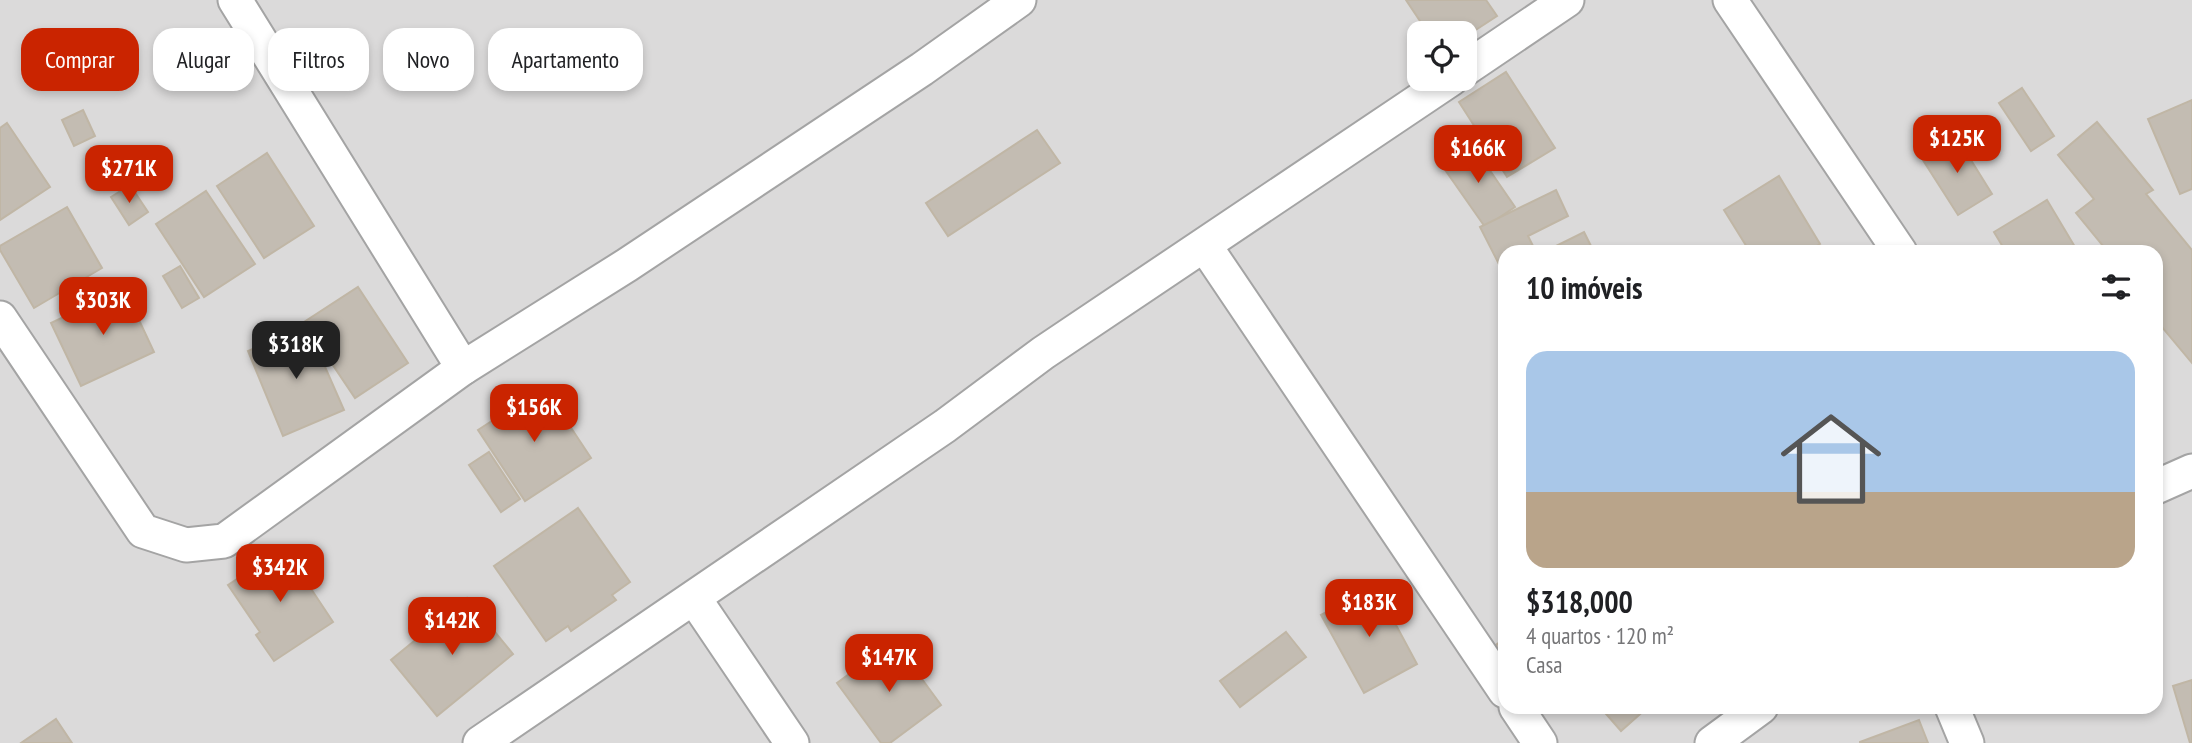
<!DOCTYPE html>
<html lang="pt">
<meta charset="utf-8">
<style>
:root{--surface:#fff;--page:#f6f6f6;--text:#202124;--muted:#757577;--accent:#ca2400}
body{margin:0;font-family:"PT Sans Narrow",sans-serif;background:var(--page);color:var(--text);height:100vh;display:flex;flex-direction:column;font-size:26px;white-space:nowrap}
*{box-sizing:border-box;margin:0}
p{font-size:23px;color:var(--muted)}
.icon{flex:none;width:38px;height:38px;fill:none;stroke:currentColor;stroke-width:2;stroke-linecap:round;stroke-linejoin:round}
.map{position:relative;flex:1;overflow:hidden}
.panel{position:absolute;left:1498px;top:245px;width:665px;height:469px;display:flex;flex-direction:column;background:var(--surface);border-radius:21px;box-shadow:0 4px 10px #0003}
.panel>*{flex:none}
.guide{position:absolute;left:21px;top:28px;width:665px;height:63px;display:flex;gap:14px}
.fabs{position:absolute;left:1407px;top:21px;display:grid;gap:14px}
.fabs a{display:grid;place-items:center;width:70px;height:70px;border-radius:14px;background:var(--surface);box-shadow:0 4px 10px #0003;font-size:35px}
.price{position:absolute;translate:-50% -60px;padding:0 16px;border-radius:14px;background:var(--accent);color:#fff;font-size:23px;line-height:46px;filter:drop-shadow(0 2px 4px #0008)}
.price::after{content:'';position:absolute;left:50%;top:42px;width:21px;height:16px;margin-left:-10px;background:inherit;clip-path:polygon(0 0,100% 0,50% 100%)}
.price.active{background:#222;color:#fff}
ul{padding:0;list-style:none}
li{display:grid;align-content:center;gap:14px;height:371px;padding:0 28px}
li span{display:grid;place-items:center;height:217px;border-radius:21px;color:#555}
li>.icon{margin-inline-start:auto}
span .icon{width:126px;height:126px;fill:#fffc;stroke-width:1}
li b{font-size:30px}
h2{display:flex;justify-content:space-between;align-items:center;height:84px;padding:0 28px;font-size:30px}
.chip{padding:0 24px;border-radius:21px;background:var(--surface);box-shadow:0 4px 10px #0003;font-size:24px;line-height:63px}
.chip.active{background:var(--accent);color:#fff}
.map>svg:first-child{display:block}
</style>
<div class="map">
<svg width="2192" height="743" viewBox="0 0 2192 743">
<rect width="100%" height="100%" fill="#eeede3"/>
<path fill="#dbdada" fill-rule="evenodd" d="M0,0H2192V743H0ZM1419,33H1465V79H1419ZM1505,252H2156V707H1505Z"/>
<g fill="#c3bcb2" stroke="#c0b6a5" stroke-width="2">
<path d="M1406,0H1486L1497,16L1465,37V33H1428Z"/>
<path d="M1506,72L1555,148L1507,177L1459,102Z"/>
<path d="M2022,88L2054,136L2031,151L1999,103Z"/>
<path d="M2192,100V189L2180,194L2148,119Z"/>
<path d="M83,110L95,136L74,146L62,120Z"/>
<path d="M2097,122L2153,190L2146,194L2192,250V363L2156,320V252H2108L2076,213L2094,199L2058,155Z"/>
<path d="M7,123L50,187L0,220V128Z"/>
<path d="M1037,130L1060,163L948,236L926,203Z"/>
<path d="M1956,136L1992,194L1958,215L1921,157Z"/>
<path d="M1471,143L1515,207L1485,227L1441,164Z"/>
<path d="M267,153L314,226L264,258L217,186Z"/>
<path d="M1779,176L1820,244L1806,252H1750L1724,210Z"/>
<path d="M130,185L148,212L129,225L111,197Z"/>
<path d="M1556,190L1568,216L1528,236L1536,252H1505L1504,274L1480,227Z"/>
<path d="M206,191L255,264L204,297L156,224Z"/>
<path d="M2047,200L2078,252H2006L1994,232Z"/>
<path d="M67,207L102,268L34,308L0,250V246Z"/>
<path d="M1584,232L1594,252H1544Z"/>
<path d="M180,266L199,298L182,308L163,276Z"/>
<path d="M358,287L408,363L355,398L304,322Z"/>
<path d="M124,288L154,352L81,386L51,323Z"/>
<path d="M307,326L344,410L283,436L248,351Z"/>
<path d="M544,387L591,458L525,501L478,430Z"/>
<path d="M489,452L520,499L501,512L469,465Z"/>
<path d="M578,508L630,582L612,595L616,600L571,631L568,626L546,641L494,566Z"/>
<path d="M284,548L333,622L274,661L256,635L260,632L228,585Z"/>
<path d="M1375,586L1417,664L1364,693L1321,615Z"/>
<path d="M467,598L513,654L437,716L391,660Z"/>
<path d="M1286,632L1306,657L1240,707L1220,681Z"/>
<path d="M1505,638V675L1488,651Z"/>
<path d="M894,641L941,705L890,743H881L837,683Z"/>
<path d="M2192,680V743H2190L2173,686Z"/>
<path d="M1600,707H1648L1621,731Z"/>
<path d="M56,719L72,743H21Z"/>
<path d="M1919,720L1928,743H1860V742Z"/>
</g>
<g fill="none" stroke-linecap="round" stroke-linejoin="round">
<g stroke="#a4a4a4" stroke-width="37">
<g id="minor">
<path d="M235,0L463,368"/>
<path d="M1730,0L1900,252"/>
<path d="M1465,69L1567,0"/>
<path d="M1205,246L1505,691"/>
<path d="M0,318L143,531L186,545L224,541L463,368L627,265L922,69L1019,0"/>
<path d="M2156,487L2192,471"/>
<path d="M694,598L792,743"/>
<path d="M1516,707L1540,743"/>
<path d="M1952,707L1967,743"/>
<path d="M480,743L945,426L1043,353L1451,79"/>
<path d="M1712,743L1761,707"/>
</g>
</g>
<use href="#minor" stroke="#fff" stroke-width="33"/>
</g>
</svg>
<div class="fabs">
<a><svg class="icon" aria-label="locate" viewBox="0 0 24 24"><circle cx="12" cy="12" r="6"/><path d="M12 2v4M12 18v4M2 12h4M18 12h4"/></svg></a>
</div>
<b class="price" style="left:1957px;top:175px">$125K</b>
<b class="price" style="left:1478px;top:185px">$166K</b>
<b class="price" style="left:129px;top:205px">$271K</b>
<b class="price" style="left:103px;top:337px">$303K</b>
<b class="price active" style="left:296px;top:381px">$318K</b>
<b class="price" style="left:534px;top:444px">$156K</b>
<b class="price" style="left:280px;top:604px">$342K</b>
<b class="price" style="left:1369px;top:639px">$183K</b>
<b class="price" style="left:452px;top:657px">$142K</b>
<b class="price" style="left:889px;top:694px">$147K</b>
<div class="guide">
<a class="chip active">Comprar</a>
<a class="chip">Alugar</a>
<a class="chip">Filtros</a>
<a class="chip">Novo</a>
<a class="chip">Apartamento</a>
</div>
<section class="panel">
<h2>10 imóveis<svg class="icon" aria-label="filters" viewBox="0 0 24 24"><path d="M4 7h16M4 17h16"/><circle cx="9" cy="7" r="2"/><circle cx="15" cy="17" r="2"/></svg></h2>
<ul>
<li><span style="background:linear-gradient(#a9c7e8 65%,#b9a48a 0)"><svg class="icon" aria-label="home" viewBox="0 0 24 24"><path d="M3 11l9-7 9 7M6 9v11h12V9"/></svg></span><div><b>$318,000</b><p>4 quartos · 120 m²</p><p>Casa</p></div></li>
</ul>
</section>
</div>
